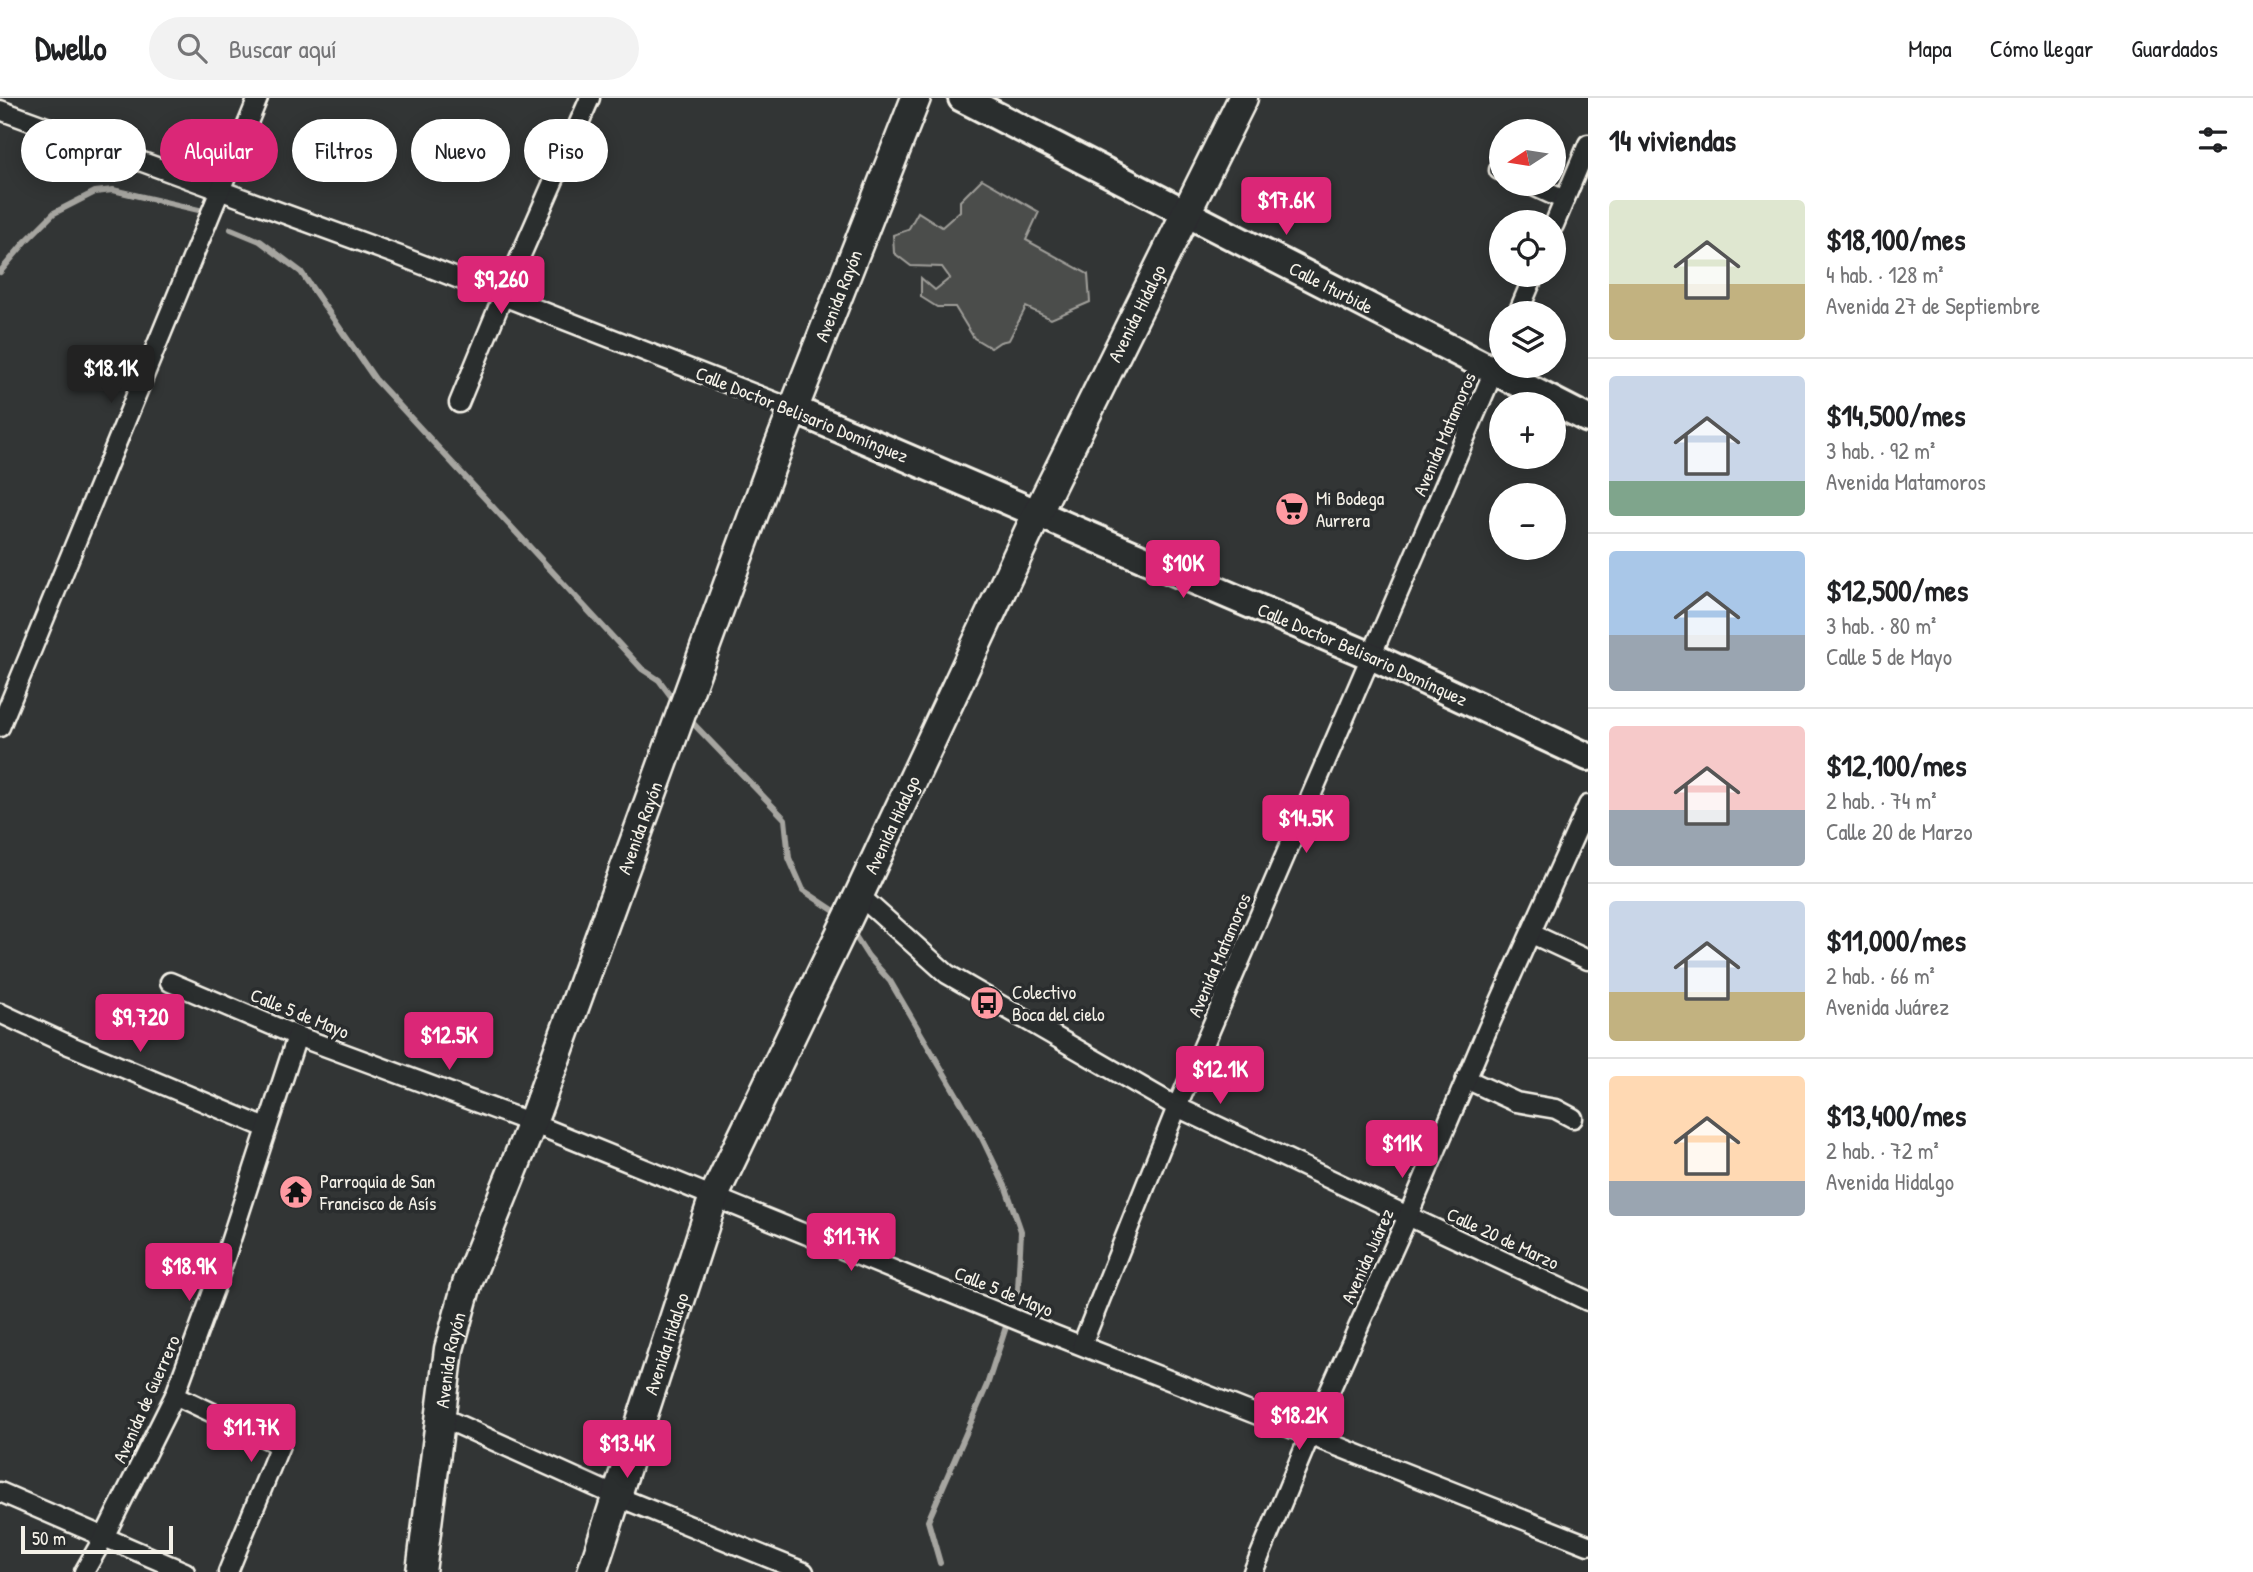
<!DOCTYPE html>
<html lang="es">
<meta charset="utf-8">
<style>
:root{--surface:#fff;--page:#f2f2f2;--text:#202124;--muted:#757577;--line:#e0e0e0;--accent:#db2777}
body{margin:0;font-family:"Patrick Hand",sans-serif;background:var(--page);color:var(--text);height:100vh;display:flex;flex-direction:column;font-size:26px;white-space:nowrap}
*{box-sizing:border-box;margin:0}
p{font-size:23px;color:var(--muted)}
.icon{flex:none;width:38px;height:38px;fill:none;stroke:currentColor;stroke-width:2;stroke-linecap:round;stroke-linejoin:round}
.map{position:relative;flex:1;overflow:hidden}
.panel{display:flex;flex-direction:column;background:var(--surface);width:665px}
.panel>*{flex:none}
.banner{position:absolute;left:21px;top:21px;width:665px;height:63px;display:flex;gap:14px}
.needle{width:46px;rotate:258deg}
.buttons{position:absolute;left:1489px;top:21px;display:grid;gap:14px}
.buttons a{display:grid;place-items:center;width:77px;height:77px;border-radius:50%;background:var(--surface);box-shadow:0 4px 18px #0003;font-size:35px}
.scale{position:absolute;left:21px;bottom:18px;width:152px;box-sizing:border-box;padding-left:7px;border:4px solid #f4f1e8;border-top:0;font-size:19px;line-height:24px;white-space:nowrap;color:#f4f1e8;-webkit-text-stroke:5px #2a2d2e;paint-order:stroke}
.price{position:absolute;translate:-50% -60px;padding:0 16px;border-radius:7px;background:var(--accent);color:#fff;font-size:23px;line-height:46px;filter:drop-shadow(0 2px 4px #0008)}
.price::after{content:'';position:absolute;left:50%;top:42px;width:21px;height:16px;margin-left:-10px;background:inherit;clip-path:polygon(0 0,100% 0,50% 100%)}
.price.on{background:#222;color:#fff}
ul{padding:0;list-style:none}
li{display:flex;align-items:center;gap:21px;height:175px;padding:0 21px}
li+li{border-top:2px solid var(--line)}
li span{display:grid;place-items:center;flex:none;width:196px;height:140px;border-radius:7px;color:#555}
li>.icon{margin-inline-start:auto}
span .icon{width:84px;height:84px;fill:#fffc;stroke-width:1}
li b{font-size:30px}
h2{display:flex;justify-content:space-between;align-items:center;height:84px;padding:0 21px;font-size:30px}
.pill{padding:0 24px;border-radius:32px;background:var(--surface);box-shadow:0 4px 18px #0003;font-size:24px;line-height:63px}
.pill.on{background:var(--accent);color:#fff}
header{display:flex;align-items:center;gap:42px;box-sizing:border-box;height:98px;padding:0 35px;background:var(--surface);border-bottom:2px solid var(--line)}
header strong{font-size:33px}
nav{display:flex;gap:38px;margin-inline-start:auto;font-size:24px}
.search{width:490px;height:63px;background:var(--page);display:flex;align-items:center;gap:18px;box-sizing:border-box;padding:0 24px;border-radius:38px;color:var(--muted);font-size:26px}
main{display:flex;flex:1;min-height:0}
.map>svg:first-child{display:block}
</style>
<header>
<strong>Dwello</strong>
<div class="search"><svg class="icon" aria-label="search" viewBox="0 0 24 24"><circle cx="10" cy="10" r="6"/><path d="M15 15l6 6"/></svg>Buscar aquí</div>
<nav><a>Mapa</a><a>Cómo llegar</a><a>Guardados</a></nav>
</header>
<main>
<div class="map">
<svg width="1588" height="1474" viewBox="0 0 1588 1474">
<rect width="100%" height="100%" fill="#323535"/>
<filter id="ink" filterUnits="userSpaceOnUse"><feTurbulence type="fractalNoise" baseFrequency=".0143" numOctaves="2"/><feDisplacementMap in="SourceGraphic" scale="14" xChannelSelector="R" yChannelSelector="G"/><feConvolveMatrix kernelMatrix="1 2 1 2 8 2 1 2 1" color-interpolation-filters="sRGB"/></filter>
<g filter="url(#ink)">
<path fill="#4b4d4c" stroke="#a09f9a" stroke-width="2" d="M982,81L1039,114L1026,142L1088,176L1090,204L1051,221L1026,209L1009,242L1000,244L991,250L974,240L955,209H937L921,199V180L935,192L950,180L942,169L911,168L894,155L893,137L908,132L918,114L942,129L960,113V103Z"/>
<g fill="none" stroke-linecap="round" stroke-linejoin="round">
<g stroke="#a6a5a0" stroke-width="6">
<path d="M231,131L260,143L301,174L375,281L642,571L659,582L676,605"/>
<path d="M0,174L26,143L54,115L95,94L113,92L203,113"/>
<path d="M687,619L785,721L789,760L803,792L842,818"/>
<path d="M852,833L868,858L890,883L982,1040L1006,1090L1021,1133L1018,1192L987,1287L928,1423L940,1465"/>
</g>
<g stroke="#f4f1e8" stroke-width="23">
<g id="street">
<path d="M0,12L400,158L793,311"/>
<path d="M1499,72L1502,73"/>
<path d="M1529,86L1564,102"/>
<path d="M1554,127L1588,46"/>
<path d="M1518,215L1534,177"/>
<path d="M459,305L503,198L590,0"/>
<path d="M0,629L258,0"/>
<path d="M859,797L947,876L1177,1009L1588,1203"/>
<path d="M1532,836L1588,862"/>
<path d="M170,884L297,938L532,1025L1024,1225L1588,1447"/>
<path d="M0,915L71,948L266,1030"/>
<path d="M1466,981L1516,1004L1556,1011L1573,1020"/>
<path d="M1082,1247L1177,1009L1502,254"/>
<path d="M175,1297L280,1347L228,1474"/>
<path d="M439,1318L616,1398L804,1474"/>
<path d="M0,1394L185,1474"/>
<path d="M84,1474L104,1439L175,1297L222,1169L297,938"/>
<path d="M1253,1474L1310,1337L1408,1118L1488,930L1588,707"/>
</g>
</g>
<g stroke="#f4f1e8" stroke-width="32">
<g id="secondary">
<path id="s1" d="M962,0L1588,321"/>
<path id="s2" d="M793,311L1371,558L1588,659"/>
</g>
</g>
<g stroke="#f4f1e8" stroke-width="33">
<g id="primary">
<path id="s3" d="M421,1474L449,1251L467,1186L532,1025L773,363L916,0"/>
<path id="s4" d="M592,1474L714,1098L859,797L1038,414L1243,0"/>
</g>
</g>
<use href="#street" stroke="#2a2d2e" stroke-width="18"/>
<use href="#secondary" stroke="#2a2d2e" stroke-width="26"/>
<use href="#primary" stroke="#2a2d2e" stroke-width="28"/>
</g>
</g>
<defs>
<g id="supermarket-disc" transform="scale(1.75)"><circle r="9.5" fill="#ff9aa2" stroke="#2a2d2e"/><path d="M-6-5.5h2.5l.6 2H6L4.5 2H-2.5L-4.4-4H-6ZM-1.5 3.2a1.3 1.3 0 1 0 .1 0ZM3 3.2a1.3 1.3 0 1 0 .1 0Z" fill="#111"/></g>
<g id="bus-disc" transform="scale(1.75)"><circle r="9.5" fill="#ff9aa2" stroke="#2a2d2e"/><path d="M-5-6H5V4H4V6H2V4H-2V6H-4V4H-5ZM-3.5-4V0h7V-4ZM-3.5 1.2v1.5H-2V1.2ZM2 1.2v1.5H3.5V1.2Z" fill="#111"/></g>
<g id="temple-disc" transform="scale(1.75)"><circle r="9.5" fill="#ff9aa2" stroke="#2a2d2e"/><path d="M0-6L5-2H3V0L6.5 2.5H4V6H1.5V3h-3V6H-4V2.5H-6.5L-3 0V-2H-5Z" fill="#111"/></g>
</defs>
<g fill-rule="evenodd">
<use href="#supermarket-disc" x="1292" y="411"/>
<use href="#bus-disc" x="987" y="905"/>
<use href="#temple-disc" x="296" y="1094"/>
</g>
<g text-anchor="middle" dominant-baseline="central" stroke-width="7" stroke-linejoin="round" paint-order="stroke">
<g font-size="19" fill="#f4f1e8" stroke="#2a2d2e">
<text stroke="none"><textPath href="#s1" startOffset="415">Calle Iturbide</textPath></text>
<text stroke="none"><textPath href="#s3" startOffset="1348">Avenida Rayón</textPath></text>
<text stroke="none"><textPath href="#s4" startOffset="1374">Avenida Hidalgo</textPath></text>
<text transform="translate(802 316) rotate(22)">Calle Doctor Belisario Domínguez</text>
<text transform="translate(1444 336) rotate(-67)">Avenida Matamoros</text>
<text stroke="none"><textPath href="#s2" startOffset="620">Calle Doctor Belisario Domínguez</textPath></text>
<text stroke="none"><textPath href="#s4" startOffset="807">Avenida Hidalgo</textPath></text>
<text stroke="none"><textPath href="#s3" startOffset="780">Avenida Rayón</textPath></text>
<text transform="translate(1219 857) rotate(-67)">Avenida Matamoros</text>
<text transform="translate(300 915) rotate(22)">Calle 5 de Mayo</text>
<text transform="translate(1503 1140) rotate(25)">Calle 20 de Marzo</text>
<text transform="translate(1367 1158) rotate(-66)">Avenida Juárez</text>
<text transform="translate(1004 1193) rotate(22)">Calle 5 de Mayo</text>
<text stroke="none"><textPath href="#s4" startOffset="240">Avenida Hidalgo</textPath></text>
<text stroke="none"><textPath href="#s3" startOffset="214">Avenida Rayón</textPath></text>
<text transform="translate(146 1301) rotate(-66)">Avenida de Guerrero</text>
</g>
<g font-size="19" fill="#f4f1e8" stroke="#2a2d2e" text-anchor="start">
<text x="1316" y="400">Mi Bodega<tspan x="1316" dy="22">Aurrera</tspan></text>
<text x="1012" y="894">Colectivo<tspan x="1012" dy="22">Boca del cielo</tspan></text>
<text x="320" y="1083">Parroquia de San<tspan x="320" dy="22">Francisco de Asís</tspan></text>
</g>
</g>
</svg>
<div class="buttons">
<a><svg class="needle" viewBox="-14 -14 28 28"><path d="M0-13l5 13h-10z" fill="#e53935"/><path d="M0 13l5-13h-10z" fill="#757577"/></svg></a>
<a><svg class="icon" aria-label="locate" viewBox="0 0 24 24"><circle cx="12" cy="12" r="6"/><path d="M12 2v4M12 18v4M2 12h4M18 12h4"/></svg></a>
<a><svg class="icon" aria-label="layers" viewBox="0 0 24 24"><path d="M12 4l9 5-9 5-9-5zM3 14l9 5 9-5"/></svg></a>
<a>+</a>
<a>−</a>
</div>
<div class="scale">50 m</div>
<b class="price" style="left:1286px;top:139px">$17.6K</b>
<b class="price" style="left:501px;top:218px">$9,260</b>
<b class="price on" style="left:111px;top:307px">$18.1K</b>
<b class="price" style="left:1183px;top:502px">$10K</b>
<b class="price" style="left:1306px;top:757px">$14.5K</b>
<b class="price" style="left:140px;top:956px">$9,720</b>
<b class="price" style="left:449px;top:974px">$12.5K</b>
<b class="price" style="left:1220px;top:1008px">$12.1K</b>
<b class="price" style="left:1402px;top:1082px">$11K</b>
<b class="price" style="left:851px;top:1175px">$11.7K</b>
<b class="price" style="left:189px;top:1205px">$18.9K</b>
<b class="price" style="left:1299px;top:1354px">$18.2K</b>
<b class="price" style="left:251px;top:1366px">$11.7K</b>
<b class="price" style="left:627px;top:1382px">$13.4K</b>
<div class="banner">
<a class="pill">Comprar</a>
<a class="pill on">Alquilar</a>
<a class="pill">Filtros</a>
<a class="pill">Nuevo</a>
<a class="pill">Piso</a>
</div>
</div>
<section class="panel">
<h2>14 viviendas<svg class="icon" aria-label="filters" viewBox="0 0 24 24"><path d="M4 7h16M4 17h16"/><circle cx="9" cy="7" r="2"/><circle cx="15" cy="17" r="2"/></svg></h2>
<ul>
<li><span style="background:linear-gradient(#dfe7d0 60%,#c2b280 0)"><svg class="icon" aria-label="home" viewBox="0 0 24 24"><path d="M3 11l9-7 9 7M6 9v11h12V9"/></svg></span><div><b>$18,100/mes</b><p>4 hab. · 128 m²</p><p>Avenida 27 de Septiembre</p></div></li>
<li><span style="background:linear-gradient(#c9d6e8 75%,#7fa58c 0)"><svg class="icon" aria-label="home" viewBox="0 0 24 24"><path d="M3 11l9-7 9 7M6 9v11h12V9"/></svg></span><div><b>$14,500/mes</b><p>3 hab. · 92 m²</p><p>Avenida Matamoros</p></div></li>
<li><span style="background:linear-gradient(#a9c7e8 60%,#9aa5b1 0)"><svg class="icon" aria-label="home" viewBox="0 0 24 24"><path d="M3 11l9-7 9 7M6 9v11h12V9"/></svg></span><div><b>$12,500/mes</b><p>3 hab. · 80 m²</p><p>Calle 5 de Mayo</p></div></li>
<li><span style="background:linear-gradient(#f6c9c9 60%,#9aa5b1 0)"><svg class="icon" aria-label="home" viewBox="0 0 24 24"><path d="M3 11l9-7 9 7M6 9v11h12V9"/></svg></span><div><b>$12,100/mes</b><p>2 hab. · 74 m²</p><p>Calle 20 de Marzo</p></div></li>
<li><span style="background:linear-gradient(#c9d6e8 65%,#c2b280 0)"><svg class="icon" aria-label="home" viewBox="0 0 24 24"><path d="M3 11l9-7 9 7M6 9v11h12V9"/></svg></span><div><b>$11,000/mes</b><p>2 hab. · 66 m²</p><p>Avenida Juárez</p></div></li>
<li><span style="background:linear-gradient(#ffd9b3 75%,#9aa5b1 0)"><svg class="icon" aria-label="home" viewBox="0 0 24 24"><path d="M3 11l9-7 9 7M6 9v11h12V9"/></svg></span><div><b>$13,400/mes</b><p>2 hab. · 72 m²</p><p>Avenida Hidalgo</p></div></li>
</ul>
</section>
</main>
